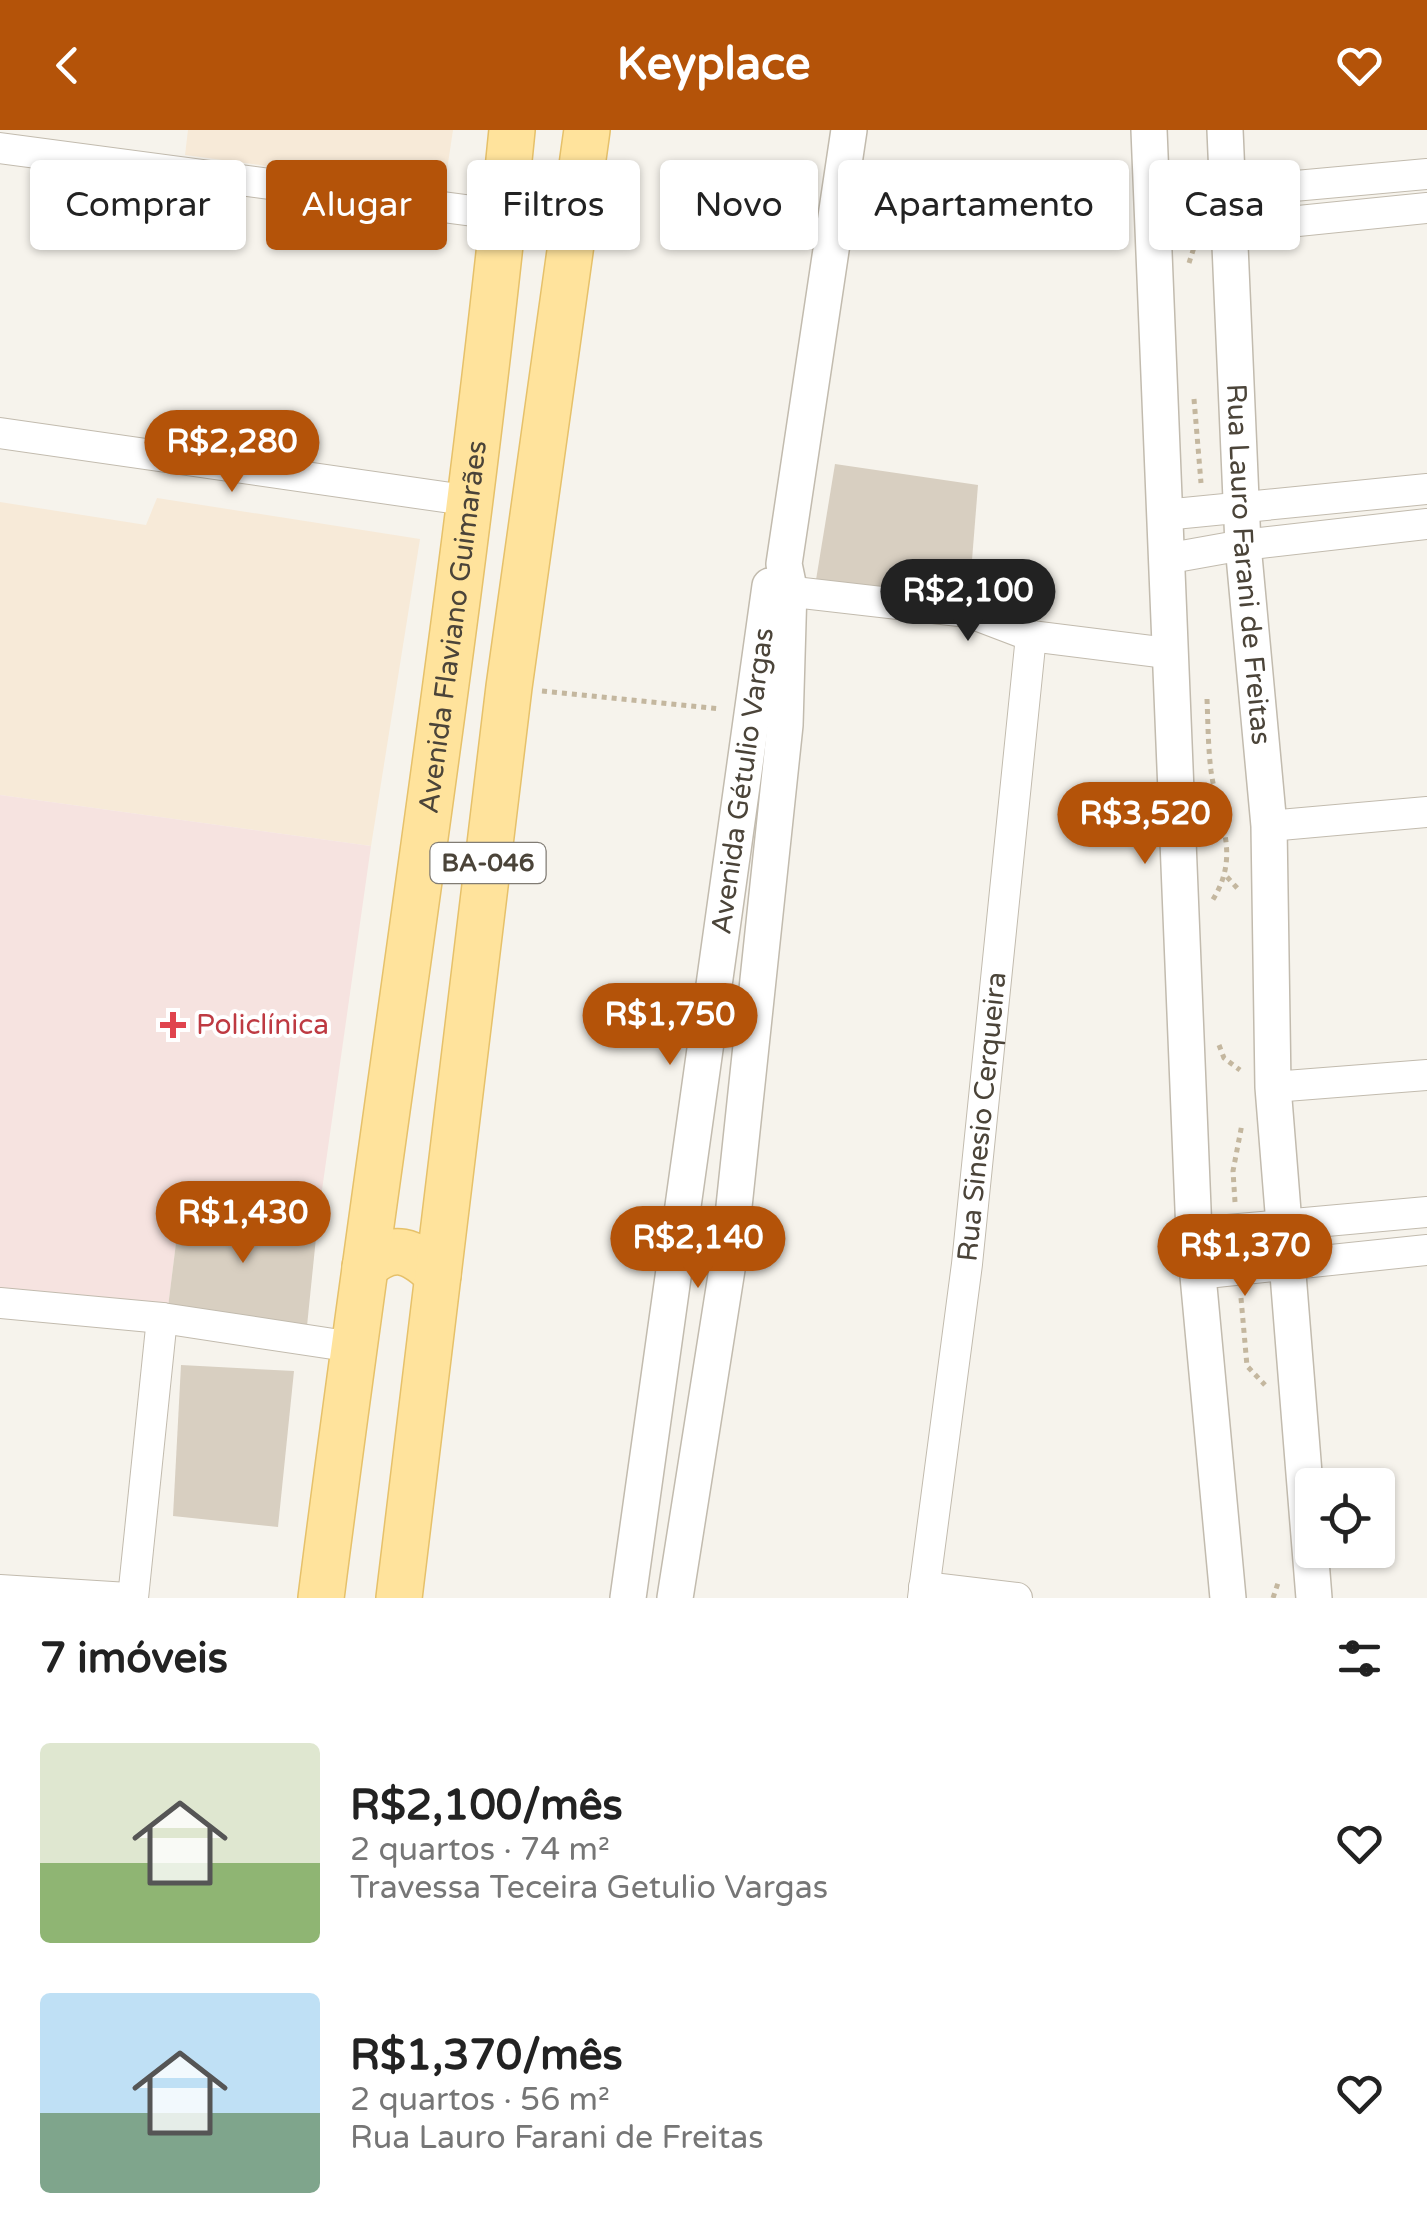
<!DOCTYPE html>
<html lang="pt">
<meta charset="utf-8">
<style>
:root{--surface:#fff;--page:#f2f2f2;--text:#222;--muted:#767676;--accent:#b45309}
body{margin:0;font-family:"Varela Round",sans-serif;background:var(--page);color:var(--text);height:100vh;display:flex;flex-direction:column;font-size:38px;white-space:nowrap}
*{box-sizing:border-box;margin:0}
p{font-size:32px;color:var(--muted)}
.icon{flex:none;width:55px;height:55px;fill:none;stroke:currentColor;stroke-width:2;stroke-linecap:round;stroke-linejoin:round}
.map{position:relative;height:1468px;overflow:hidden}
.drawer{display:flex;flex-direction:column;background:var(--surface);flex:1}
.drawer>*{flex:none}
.top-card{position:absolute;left:30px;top:30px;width:1368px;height:90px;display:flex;gap:20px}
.controls{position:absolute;left:1295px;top:1338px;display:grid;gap:20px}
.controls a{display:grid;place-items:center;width:100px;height:100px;border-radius:10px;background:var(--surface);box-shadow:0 2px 8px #0004;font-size:50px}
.price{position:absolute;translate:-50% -85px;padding:0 22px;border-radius:35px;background:var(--accent);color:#fff;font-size:32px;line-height:65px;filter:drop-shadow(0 2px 5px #0008)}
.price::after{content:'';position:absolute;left:50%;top:60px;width:30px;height:22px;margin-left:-15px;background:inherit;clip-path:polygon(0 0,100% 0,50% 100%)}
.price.current{background:#222;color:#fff}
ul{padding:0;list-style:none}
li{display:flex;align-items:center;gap:30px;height:250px;padding:0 40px}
li span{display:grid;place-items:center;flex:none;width:280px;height:200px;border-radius:10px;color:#555}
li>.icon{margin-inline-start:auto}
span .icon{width:120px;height:120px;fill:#fffc;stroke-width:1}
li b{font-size:42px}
h2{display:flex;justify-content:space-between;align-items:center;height:120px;padding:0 40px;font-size:42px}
.tag{padding:0 35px;border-radius:10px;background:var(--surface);box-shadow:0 2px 8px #0004;font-size:35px;line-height:90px}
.tag.current{background:var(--accent);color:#fff}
header{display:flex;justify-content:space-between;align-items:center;height:130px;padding:0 40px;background:var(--accent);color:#fff;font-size:45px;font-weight:700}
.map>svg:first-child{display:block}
</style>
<header><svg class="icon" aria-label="back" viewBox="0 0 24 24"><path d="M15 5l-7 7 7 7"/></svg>Keyplace<svg class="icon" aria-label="heart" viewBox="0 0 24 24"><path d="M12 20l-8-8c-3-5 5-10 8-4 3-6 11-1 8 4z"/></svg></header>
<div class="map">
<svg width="1427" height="1468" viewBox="0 0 1427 1468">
<rect width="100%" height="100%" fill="#f6f3ec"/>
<g fill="#f7ead8">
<path d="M188,0H453L444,60L185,25Z"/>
<path d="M157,368L420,409L371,716L0,665V372L146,395Z"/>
</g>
<path fill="#f6e3e0" d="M0,665L371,716L318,1088L181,1073L167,1185L0,1161Z"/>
<g fill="#d8cfc1">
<path d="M835,334L978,355L968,480L814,462Z"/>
<path d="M181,1073L318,1088L307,1196L167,1185Z"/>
<path d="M181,1235L294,1241L278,1397L173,1386Z"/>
</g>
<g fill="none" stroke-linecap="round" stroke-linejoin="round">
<g stroke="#c2bbae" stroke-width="32">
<g id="minor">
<path d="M0,18L503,85"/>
<path d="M1228,62L1427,44"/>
<path d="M1230,98L1427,78"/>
<path d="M0,303L472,371"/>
<path d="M1164,385L1427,359"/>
<path d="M1165,429L1243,415L1427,394"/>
<path d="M768,459L968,482L1031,506L1167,523"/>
<path d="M1269,696L1427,682"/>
<path d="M1273,957L1427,945"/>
<path d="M1194,1103L1427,1082"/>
<path d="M1197,1144L1427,1120"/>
<path d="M0,1173L162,1188L353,1217"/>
<path d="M924,1457L1017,1468"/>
<path d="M0,1460L128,1468"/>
<path d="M133,1468L162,1188"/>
<path id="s1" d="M923,1468L967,1134L1031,506"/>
</g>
</g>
<g stroke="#c2bbae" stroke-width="38">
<g id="tertiary">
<path d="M1149,0L1194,1103L1228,1468"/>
<path id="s2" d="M1225,0L1243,415L1269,696L1273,957L1314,1468"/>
<path id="s3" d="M628,1468L770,456"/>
<path d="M675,1468L728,1133L785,595L789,458L784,434L849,0"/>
</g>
</g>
<g stroke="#e6c16a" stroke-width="48">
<g id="primary">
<path d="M365,1137C394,1112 412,1120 438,1145"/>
<path id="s4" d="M321,1468C383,978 463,491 512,0"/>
<path d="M399,1468L509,557L587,0"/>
</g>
</g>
<g stroke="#c4b79f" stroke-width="5" stroke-dasharray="5 5" stroke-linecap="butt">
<path d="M1189,133L1196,111"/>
<path d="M1194,269L1201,353"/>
<path d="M542,561L720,579"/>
<path d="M1207,569C1208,593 1208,617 1211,641C1218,691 1242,724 1212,771"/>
<path d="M1227,747L1239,760"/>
<path d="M1219,915L1224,928L1240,940"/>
<path d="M1235,1072L1233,1041L1242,994"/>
<path d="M1241,1168L1247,1236L1265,1255"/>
<path d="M1273,1468L1279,1450"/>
</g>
<use href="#minor" stroke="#fff" stroke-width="30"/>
<use href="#tertiary" stroke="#fff" stroke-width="35"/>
<use href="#primary" stroke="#ffe39c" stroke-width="45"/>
</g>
<path fill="#e0444e" stroke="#fff" stroke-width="4" d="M168 880h10v10h10v10h-10v10h-10v-10h-10v-10h10z"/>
<g text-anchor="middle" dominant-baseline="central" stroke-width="8" stroke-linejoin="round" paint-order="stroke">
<rect fill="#fff" stroke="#817c74" stroke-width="2.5" x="430.5" y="713" width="115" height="40" rx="8"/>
<g font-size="25" font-weight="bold" fill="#4b4439">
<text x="488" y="733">BA-046</text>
</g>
<g font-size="28" fill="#4b4439" stroke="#fff">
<text stroke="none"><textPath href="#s2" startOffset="435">Rua Lauro Farani de Freitas</textPath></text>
<text stroke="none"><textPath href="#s4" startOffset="980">Avenida Flaviano Guimarães</textPath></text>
<text stroke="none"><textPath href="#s3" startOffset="825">Avenida Gétulio Vargas</textPath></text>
<text stroke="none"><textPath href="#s1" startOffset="485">Rua Sinesio Cerqueira</textPath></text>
</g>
<g font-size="28" fill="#be3a42" stroke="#fff" text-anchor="start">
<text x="196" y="895">Policlínica</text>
</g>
</g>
</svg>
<div class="controls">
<a><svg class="icon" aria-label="locate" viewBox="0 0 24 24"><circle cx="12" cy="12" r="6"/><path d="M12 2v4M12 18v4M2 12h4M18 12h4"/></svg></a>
</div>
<b class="price" style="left:232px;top:365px">R$2,280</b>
<b class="price current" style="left:968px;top:514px">R$2,100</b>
<b class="price" style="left:1145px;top:737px">R$3,520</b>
<b class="price" style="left:670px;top:938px">R$1,750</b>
<b class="price" style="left:243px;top:1136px">R$1,430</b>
<b class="price" style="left:698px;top:1161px">R$2,140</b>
<b class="price" style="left:1245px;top:1169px">R$1,370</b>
<div class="top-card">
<a class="tag">Comprar</a>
<a class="tag current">Alugar</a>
<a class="tag">Filtros</a>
<a class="tag">Novo</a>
<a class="tag">Apartamento</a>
<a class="tag">Casa</a>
</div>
</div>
<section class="drawer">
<h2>7 imóveis<svg class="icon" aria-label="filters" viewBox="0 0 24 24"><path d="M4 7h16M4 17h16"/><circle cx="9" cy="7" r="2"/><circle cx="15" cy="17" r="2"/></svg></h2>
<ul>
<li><span style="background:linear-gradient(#dfe7d0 60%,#8fb573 0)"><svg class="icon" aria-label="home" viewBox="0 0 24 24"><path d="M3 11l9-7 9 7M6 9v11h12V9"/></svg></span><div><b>R$2,100/mês</b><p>2 quartos · 74 m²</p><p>Travessa Teceira Getulio Vargas</p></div><svg class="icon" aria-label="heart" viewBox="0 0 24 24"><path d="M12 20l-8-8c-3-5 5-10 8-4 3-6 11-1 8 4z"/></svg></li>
<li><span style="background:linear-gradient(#bfe0f5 60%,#7fa58c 0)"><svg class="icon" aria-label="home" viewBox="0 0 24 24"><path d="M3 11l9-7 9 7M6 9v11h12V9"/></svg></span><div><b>R$1,370/mês</b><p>2 quartos · 56 m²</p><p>Rua Lauro Farani de Freitas</p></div><svg class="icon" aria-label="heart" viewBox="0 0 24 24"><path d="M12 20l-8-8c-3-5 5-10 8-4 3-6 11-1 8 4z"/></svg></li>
</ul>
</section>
